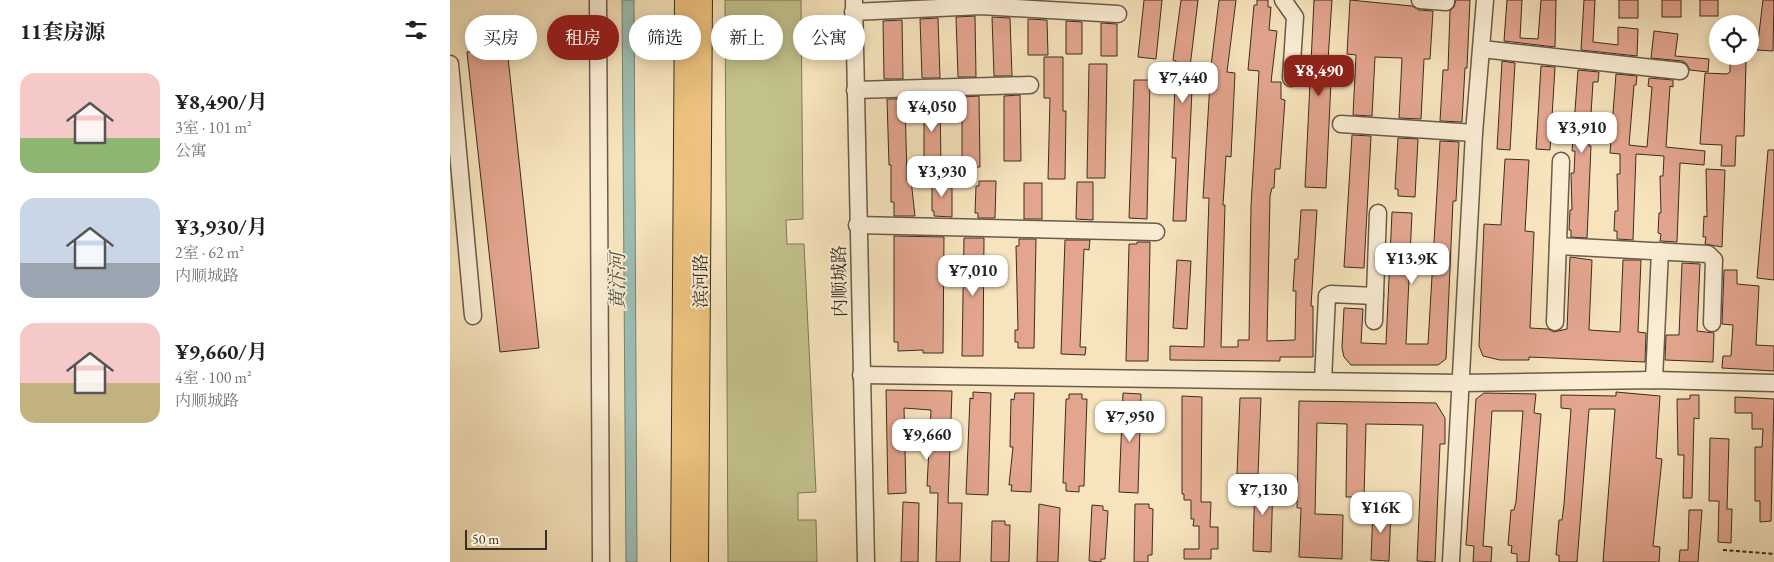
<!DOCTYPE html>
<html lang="zh">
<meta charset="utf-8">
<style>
:root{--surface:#fff;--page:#f6f6f6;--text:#202124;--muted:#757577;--accent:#8f2418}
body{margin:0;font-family:"EB Garamond","Noto Serif SC",serif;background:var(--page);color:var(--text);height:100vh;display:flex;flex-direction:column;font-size:19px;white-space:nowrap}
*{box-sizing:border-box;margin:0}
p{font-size:16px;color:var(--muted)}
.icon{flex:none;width:28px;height:28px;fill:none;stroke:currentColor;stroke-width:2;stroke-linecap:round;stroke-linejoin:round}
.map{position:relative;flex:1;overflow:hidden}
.panel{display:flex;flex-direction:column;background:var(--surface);width:450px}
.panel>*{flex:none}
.guide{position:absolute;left:15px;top:15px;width:475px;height:45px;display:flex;gap:10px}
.tools{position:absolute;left:1259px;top:15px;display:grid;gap:10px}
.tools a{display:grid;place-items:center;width:50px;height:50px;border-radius:50%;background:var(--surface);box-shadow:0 2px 12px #0003;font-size:25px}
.scale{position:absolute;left:15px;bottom:12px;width:82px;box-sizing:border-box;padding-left:5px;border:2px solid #382e23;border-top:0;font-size:14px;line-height:18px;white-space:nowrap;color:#382e23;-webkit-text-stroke:4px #faedd4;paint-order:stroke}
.price{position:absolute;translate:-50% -42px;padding:0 11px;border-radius:10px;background:#fff;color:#222;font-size:16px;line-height:32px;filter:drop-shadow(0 1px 2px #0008)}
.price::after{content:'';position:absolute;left:50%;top:30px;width:15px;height:11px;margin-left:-8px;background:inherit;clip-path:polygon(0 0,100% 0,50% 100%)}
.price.current{background:var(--accent);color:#fff}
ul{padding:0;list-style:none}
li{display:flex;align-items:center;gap:15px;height:125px;padding:0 20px}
li span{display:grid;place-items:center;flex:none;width:140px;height:100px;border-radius:15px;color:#555}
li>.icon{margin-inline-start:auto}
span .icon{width:60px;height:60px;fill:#fffc;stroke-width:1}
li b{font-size:21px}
h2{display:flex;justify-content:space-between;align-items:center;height:60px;padding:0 20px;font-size:21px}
.pill{padding:0 18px;border-radius:22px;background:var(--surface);box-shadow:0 2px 12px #0003;font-size:18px;line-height:45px}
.pill.current{background:var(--accent);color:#fff}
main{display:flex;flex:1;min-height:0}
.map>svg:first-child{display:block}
</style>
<main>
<section class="panel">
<h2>11套房源<svg class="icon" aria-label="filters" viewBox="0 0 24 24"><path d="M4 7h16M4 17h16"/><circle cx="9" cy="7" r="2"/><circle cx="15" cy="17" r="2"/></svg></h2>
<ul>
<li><span style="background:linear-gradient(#f6c9c9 65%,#8fb573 0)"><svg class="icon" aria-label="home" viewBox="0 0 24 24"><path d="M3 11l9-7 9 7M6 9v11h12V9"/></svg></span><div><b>¥8,490/月</b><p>3室 · 101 m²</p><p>公寓</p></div></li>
<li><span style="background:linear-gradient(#c9d6e8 65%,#9aa5b1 0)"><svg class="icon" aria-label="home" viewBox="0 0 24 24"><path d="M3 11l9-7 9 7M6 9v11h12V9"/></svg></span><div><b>¥3,930/月</b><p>2室 · 62 m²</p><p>内顺城路</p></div></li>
<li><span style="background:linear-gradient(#f6c9c9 60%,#c2b280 0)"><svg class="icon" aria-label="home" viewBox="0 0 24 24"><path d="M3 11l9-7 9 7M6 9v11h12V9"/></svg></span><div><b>¥9,660/月</b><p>4室 · 100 m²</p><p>内顺城路</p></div></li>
</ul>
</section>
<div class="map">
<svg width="1324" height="562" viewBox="0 0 1324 562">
<rect width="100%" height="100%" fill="#f7e4bd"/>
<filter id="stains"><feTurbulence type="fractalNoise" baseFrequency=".004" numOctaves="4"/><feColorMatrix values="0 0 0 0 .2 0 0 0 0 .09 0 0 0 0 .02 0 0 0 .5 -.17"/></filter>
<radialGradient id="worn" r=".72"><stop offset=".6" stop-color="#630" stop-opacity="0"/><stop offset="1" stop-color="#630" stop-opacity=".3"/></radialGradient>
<path fill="#c3c28d" stroke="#7e7858" d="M275,0H351L353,219L336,220L337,244H354L366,492L348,493V520H366L367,562H278Z"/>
<path fill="#9dbeb3" stroke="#758479" d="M172,0H184L187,562H176Z"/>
<g fill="#e3a58e" stroke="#382e23">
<path d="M694,0H712L706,59L688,57Z"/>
<path d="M731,0H748L740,67H743L736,221H723L726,158H722L726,61L723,60Z"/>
<path d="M769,0H786L777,72L785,73L781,157L776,156L773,205H775L771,347H788V340H799L801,206L809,71L798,70L804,5H807V0H818V7H821L819,30L827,31L821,82H831V99L835,100L830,169H825L824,188H822L820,196L817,341L845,340L846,291H843L845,259H848L851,210H867L861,306H863V357H830V361L720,360V346L754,347L759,198H753L761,66Z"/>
<path d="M864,0H882L878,60H882L876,188L855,187Z"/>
<path d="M900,0L962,6L969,10L983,11L980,59H974L971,119L949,118L952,58L925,57L922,116L903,115L906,55L897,54Z"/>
<path d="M1006,0H1020L1017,68H1015L1012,122L990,121L993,70H998L1000,11L1004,7Z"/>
<path d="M1057,0H1072L1070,38L1088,39L1091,0H1106L1105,47L1054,41Z"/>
<path d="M1134,0H1145L1143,42L1168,45V27L1188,29L1187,56L1131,50Z"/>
<rect x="1169" y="0" width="19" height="18"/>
<rect x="1212" y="0" width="19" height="17"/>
<rect x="1250" y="0" width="18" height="16"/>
<path d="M1313,0H1324L1323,51L1307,50Z"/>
<path d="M525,16L526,77H508L506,17Z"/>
<path d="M542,17L560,18L562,76H544Z"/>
<path d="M488,18L490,78H472L470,19Z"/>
<path d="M578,19L597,20L598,55H578Z"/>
<path d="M452,20L453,79H434L433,21Z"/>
<path d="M616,21L632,22V54H616Z"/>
<path d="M651,23L667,24V56H651Z"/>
<path d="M1204,31L1228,34L1225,56L1259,59L1258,72L1240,70L1236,63L1232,61L1201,58Z"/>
<path d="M57,48L89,348L50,352L17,52Z"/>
<path d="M594,57H613V111H616L615,179H598L600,98H594Z"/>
<path d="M1052,61L1065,63L1060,150L1047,149Z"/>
<path d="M1280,62H1296L1294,136H1286L1285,166H1271L1272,145L1250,144L1255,73L1277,74L1280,72Z"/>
<path d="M639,64H657L655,178H637Z"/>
<path d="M1091,66L1105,67L1100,150L1086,149Z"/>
<path d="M1128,70L1149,72L1148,82H1143L1139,146H1141L1137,238L1121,237V230H1119L1120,210H1122L1121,173H1124L1125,151H1122Z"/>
<path d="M1166,74L1187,76L1186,85H1184L1179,145L1197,147L1202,87L1198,86L1199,78L1223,80V87L1220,86L1216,147L1255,151L1254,165L1230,163L1227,242L1210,241L1211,234L1208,233L1209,213H1211L1210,176H1213L1214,156L1186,154L1183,240L1167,239V231H1164L1165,211H1168L1167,174H1170V154L1160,153Z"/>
<path d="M684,80H700L697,219L679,218Z"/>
<path d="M570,95L571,161H554V96Z"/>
<path d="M529,96L530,167H512V97Z"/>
<path d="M474,98H490L491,167H474Z"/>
<path d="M437,99H455L457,180H461L465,216H444V202H441V165H439Z"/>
<path d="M902,135L921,136L914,268L894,267Z"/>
<path d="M948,138L968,139L965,197L948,196V189H945Z"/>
<path d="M990,141L1009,142L1006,201H1003L996,359L988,365H901L894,357L892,348L894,308L913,309L911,343L936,344L942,212L962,213L956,344H978Z"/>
<path d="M1318,150H1324V280L1307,278Z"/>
<path d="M1055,159L1079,160L1075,231L1084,232L1080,328L1098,329L1104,332L1117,329L1120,257L1142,260L1139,330L1170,332L1173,260H1191L1188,332L1196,333L1195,362L1079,357V360H1050L1033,356L1029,346L1034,224L1051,225Z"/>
<path d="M1256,169L1275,170L1272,247L1255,244L1256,237H1253L1254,216L1257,217Z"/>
<path d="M485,179H502V217L484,216V211H482V184H485Z"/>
<path d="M529,181H546L545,218H528V213H525L526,186H529Z"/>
<path d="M627,182H643V220L626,219Z"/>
<rect x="574" y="183" width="18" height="36"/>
<path d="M444,236L494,237L493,353H473V350L448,351V342H444Z"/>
<path d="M514,238H534L533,356H512Z"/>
<path d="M569,239H586L584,348H568V342H565V330H568L566,246H569Z"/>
<path d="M615,240H640L639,250L634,249L630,347H636L635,355L611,354Z"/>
<path d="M687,242H700L698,361H676L679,244H687Z"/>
<path d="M727,260L741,261L737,329L723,328Z"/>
<path d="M1232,263L1250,264L1247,331L1264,333L1263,362L1215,360L1216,335H1229Z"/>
<path d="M1274,270H1287V284L1309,286L1306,345L1324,346V371L1272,368L1273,356H1281L1283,325L1272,324Z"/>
<path d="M436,390L502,391L498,503H512L510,562H486L488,493H480V486H477L481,410L454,408L456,493L438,494Z"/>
<path d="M523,392L541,393L538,495L516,494L520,398L523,399Z"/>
<path d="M1166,392L1210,396L1206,458L1212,459L1203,546L1210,547L1209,562H1153L1165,409H1139L1127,562H1109V555H1106L1109,520H1112L1114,504L1121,409L1111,408V395L1166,396Z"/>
<path d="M565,393H584L581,492L561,491L562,485H559L563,447H560L561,399L564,400Z"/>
<path d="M673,393L691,394L688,493L669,492Z"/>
<path d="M1034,393L1086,394L1084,413L1091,414L1079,562H1067V554L1061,553L1062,546L1058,545L1061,510H1064L1066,502L1073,411H1042L1033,546L1042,547L1041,562H1023L1024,546L1016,545L1026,399Z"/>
<path d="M619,394H632V399H637L634,486H629V492L616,491V483H613L616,399H619Z"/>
<path d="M1240,395H1249V419L1244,418L1242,498H1233L1234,455H1228L1227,399H1240Z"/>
<path d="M732,396L752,397L751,502H761L760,527H768V549H761V559H734V549H749V526H743L744,519H741V500H734V494H732Z"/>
<path d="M1285,397L1324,399L1321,521L1310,522V501H1305V447H1312L1313,429H1302V413H1285Z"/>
<path d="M790,398H811L808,474H787Z"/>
<path d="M849,401L986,403L995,418V444H990L985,562L967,561L973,425L916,424L914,497H896L897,424L867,423L865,514L893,515L892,559L849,557L851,508H847Z"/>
<path d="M1260,438L1279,439L1277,509H1282L1281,543L1268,542L1269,501H1259Z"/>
<path d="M805,479L823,480L821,552L803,551Z"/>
<path d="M453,502L469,503L468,562H451Z"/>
<path d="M589,504L610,508L608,562H587Z"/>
<path d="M685,504H699V508L703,509L702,555H698V562H684Z"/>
<path d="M642,505L653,506V510L658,511L655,559H651V562L639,561Z"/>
<path d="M923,508H941L939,561L921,560Z"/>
<path d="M1239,510H1252L1248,562H1229L1230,550H1238Z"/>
<path d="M542,521H555V525H560L559,562H541Z"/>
</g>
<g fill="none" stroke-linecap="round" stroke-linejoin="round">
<g stroke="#685c4a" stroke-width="19">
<g id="minor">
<path d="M148,0L151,562"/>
<path d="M404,0L416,562"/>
<path d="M833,0L845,17L841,78"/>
<path d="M970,0L996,2"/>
<path d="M403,12L531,6L668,14"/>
<path d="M1032,49L1230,71"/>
<path d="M0,64L23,316"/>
<path d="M405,90L580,85"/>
<path d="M891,124L1024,133"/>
<path d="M407,225L706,232"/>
<path d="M1108,246L1258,254L1264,260L1262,323"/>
<path d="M924,321L928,213"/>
<path d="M1105,322L1111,161"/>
<path d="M411,375L1011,383L1204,380L1324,383"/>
<path d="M1204,380L1210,251"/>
<path d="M873,381L877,296L881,294L925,296"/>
<path d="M1001,562L1024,133L1035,0"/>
</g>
</g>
<g stroke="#382e23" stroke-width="22">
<g id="major">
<path d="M231,562L235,0"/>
<path d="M248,562L252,0"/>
</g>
</g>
<path stroke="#382e23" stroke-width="2" stroke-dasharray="4 2.5" stroke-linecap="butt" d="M1273,550L1324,554"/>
<use href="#minor" stroke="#faedd4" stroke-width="16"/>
<use href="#major" stroke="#ecc27e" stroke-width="20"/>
</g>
<g text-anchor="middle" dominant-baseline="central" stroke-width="4" stroke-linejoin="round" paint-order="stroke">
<g font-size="18" fill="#382e23" stroke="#faedd4">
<text transform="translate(250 281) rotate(-90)">滨河路</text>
<text transform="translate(389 281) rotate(-91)">内顺城路</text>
</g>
<g font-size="19" font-style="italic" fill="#515247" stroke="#faedd4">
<text transform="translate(167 281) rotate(-90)">黄汴河</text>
</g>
</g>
<rect width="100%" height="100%" filter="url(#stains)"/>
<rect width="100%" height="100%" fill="url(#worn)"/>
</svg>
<div class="tools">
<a><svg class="icon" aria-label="locate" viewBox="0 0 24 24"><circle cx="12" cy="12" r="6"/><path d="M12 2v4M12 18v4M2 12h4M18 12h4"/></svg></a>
</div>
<div class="scale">50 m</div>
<b class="price current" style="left:869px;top:97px">¥8,490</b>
<b class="price" style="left:733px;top:104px">¥7,440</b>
<b class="price" style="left:482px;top:133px">¥4,050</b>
<b class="price" style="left:1132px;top:154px">¥3,910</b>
<b class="price" style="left:492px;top:198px">¥3,930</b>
<b class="price" style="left:962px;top:285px">¥13.9K</b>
<b class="price" style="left:523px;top:297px">¥7,010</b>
<b class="price" style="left:680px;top:443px">¥7,950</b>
<b class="price" style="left:477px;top:461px">¥9,660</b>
<b class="price" style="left:813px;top:516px">¥7,130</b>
<b class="price" style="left:931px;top:534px">¥16K</b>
<div class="guide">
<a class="pill">买房</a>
<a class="pill current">租房</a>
<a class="pill">筛选</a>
<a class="pill">新上</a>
<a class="pill">公寓</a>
</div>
</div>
</main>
